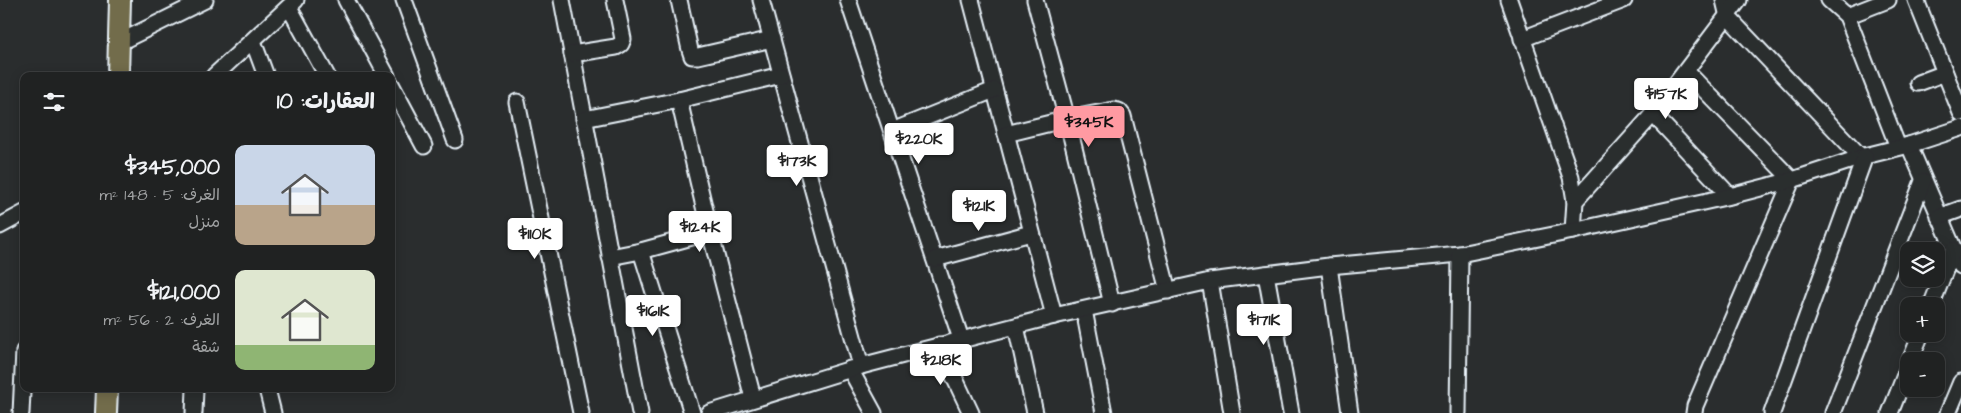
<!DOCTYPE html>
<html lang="ar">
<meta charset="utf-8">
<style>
:root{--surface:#202222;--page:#2d2f2f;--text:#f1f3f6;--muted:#a2a4a5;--line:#3d3f40;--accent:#ff9aa2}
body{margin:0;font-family:"Architects Daughter","Playpen Sans Arabic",sans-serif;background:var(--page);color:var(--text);direction:rtl;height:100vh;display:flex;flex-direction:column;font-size:19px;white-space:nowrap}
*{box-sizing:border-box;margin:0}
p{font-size:16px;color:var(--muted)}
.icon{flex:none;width:28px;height:28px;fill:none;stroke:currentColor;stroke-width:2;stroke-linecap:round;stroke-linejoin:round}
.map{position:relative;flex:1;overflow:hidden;direction:ltr}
.details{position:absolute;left:20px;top:72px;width:375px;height:320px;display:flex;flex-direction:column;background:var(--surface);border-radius:10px;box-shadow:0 2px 12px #0003,0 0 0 1px var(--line);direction:rtl}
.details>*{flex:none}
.controls{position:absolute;left:1900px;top:242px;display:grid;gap:10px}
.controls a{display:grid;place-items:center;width:45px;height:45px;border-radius:10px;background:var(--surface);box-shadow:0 2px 12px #0003,0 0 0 1px var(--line);font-size:25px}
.price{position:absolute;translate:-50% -42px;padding:0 11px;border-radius:5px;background:#fff;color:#222;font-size:16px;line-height:32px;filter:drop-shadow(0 1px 2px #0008)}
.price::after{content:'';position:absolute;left:50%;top:30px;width:15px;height:11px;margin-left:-8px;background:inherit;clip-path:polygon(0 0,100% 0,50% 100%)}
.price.selected{background:var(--accent);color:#111}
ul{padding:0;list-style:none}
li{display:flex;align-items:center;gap:15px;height:125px;padding:0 20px}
li span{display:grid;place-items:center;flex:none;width:140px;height:100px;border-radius:10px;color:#555}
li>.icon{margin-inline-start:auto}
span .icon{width:60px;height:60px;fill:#fffc;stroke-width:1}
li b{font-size:21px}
h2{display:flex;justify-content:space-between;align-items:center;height:60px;padding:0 20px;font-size:21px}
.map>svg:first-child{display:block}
</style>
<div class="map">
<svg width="1961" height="413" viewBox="0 0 1961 413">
<rect width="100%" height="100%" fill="#2a2d2e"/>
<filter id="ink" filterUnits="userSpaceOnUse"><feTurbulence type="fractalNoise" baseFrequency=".02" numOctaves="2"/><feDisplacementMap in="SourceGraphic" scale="10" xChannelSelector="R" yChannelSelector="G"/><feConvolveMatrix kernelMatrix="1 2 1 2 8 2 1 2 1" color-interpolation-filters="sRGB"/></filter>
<g filter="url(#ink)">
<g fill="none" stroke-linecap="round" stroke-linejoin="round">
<g stroke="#e8f1f8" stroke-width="19">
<g id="minor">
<path d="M346,0L387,76"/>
<path d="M404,0L455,140"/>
<path d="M562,0L640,413"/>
<path d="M679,0L690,50L692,56H698L772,39"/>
<path d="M761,0L861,366"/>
<path d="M848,0L961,339"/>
<path d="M971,0L1054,316"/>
<path d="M1035,0L1067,119L1112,304"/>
<path d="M1509,0L1571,177L1575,201"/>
<path d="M1724,0L1728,17L1861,157"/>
<path d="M1829,0L1847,16L1898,147"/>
<path d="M1916,0L1961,113"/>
<path d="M289,7L327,76"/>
<path d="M1847,16L1888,0"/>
<path d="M1522,39L1624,0"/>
<path d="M253,41L266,76"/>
<path d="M118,43L205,0"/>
<path d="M572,54L616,47L621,44L623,39L615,0"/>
<path d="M1686,71L1792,180L1695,406L1694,413"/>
<path d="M214,76L296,0"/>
<path d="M1918,83L1945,73"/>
<path d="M391,84L424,146"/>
<path d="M679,100L710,232L753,398"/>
<path d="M517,102L581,413"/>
<path d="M1653,114L1730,196"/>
<path d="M584,119L679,100L781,75"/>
<path d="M892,131L994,90"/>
<path d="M1006,134L1067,119L1114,110L1119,111L1123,116L1168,291"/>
<path d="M1909,145L1961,266"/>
<path d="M1939,217L1961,209"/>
<path d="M0,226L24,213"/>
<path d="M1573,231L1575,201L1653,114L1739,0"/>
<path d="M641,251L692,413"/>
<path d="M610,257L641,251L710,232"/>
<path d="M935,259L1031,233"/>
<path d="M1329,266L1350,413"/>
<path d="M1266,274L1291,413"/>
<path d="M1210,281L1232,413"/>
<path d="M1931,306L1953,250"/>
<path d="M1084,310L1104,413"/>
<path d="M1016,326L1035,413"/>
<path d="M939,345L971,413"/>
<path d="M1910,361L1921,334"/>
<path d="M850,369L874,413"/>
<path d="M267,389L273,413"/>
<path d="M21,413L24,351"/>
<path d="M194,413L195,389"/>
<path d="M709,413L861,366L1054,316L1210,281L1329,266L1460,254L1573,231L1730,196L1792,180L1865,156L1909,145L1961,128"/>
<path d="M1458,413L1460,254"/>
<path d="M1772,413L1865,156"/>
<path d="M1833,413L1923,181"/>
<path d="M1890,413L1909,365"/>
<path d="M1948,413L1961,382"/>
</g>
</g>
<g stroke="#e8f1f8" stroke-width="24">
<g id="major">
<path d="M118,76L120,0"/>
<path d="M106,413L107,389"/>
</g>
</g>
<use href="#minor" stroke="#2a2d2e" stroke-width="15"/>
<use href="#major" stroke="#726c4b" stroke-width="20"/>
</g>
</g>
</svg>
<div class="controls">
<a><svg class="icon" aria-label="layers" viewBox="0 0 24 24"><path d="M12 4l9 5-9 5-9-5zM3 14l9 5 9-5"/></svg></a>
<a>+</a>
<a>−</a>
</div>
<b class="price" style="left:1666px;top:120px">$157K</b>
<b class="price selected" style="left:1089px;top:148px">$345K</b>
<b class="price" style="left:919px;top:165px">$220K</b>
<b class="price" style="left:797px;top:187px">$173K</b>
<b class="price" style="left:979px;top:232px">$121K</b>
<b class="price" style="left:700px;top:253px">$124K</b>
<b class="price" style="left:535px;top:260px">$110K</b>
<b class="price" style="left:653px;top:337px">$161K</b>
<b class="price" style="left:1264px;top:346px">$171K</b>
<b class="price" style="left:941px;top:386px">$218K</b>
<section class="details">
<h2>العقارات: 10<svg class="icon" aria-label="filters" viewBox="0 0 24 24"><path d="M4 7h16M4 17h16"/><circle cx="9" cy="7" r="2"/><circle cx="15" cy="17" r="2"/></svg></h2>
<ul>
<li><span style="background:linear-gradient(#c9d6e8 60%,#b9a48a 0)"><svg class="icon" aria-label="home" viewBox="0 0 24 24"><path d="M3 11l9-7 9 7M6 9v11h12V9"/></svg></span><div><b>$345,000</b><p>الغرف: 5 · 148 m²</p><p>منزل</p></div></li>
<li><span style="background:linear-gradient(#dfe7d0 75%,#8fb573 0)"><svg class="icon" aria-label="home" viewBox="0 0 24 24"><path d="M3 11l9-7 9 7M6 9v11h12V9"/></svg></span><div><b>$121,000</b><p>الغرف: 2 · 56 m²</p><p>شقة</p></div></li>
</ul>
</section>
</div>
